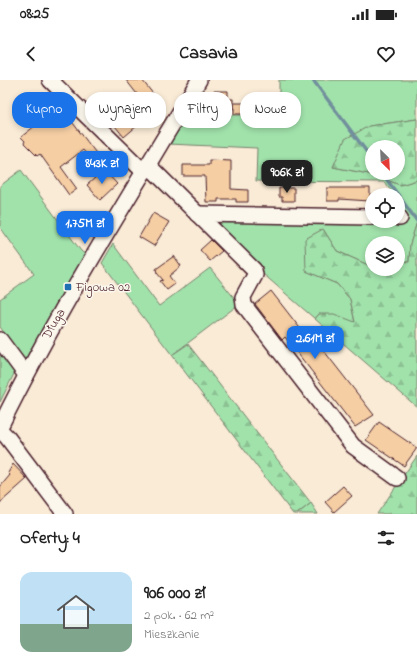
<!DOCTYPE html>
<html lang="pl">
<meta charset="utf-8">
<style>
:root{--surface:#fff;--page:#f2f2f2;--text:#222;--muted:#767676;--line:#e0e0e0;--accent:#1a73e8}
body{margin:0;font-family:"Indie Flower",sans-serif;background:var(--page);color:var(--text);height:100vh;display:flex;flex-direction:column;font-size:15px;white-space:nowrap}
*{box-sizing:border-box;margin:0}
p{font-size:13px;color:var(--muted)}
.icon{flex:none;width:22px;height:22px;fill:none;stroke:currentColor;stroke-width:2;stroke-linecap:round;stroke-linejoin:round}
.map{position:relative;height:434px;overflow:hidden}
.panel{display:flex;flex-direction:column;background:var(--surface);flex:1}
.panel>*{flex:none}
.hud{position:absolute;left:12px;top:12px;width:393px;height:36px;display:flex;gap:8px}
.needle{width:26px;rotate:156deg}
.buttons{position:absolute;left:365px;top:60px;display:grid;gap:8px}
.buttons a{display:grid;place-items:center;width:40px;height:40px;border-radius:50%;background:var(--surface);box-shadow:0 2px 6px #0003;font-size:20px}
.price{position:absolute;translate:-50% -34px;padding:0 9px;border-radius:8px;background:var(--accent);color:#fff;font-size:13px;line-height:26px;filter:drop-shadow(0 1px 2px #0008)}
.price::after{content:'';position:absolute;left:50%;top:24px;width:12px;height:9px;margin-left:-6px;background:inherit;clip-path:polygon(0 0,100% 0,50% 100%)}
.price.current{background:#222;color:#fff}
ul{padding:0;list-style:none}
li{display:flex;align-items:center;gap:12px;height:100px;padding:0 20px}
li+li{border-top:1px solid var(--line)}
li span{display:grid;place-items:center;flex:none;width:112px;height:80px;border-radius:12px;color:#555}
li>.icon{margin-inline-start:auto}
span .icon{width:48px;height:48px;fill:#fffc;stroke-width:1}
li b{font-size:17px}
h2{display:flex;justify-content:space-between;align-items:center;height:48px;padding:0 20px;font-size:17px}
.chip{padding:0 14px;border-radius:16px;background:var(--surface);box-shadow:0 2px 6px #0003;font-size:14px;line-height:36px}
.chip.current{background:var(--accent);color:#fff}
.status{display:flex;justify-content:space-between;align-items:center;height:28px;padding:0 20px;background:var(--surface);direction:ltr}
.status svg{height:11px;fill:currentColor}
header{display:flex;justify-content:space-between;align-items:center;height:52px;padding:0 20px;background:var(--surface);font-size:18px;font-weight:700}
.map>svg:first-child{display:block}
</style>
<div class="status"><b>08:25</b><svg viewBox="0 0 49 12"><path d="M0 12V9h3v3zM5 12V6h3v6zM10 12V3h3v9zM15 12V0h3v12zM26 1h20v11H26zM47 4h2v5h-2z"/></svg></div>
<header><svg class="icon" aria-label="back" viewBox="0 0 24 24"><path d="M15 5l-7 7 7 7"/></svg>Casavia<svg class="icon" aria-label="heart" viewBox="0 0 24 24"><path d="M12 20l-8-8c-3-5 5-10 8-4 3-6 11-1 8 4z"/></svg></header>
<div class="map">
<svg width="417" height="434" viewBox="0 0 417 434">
<defs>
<pattern id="forest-firs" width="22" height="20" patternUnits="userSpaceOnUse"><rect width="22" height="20" fill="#a1e2ab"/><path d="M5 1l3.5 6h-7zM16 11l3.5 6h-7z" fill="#8cc193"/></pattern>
</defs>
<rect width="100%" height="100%" fill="#f9ebd6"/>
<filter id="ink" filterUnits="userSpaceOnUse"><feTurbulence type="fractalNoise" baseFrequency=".025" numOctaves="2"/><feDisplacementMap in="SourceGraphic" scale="8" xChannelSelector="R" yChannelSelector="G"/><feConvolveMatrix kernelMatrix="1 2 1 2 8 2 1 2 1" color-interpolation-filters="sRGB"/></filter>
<g filter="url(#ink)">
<g fill="#a1e2ab" stroke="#76806b">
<path d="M279,0H417V39L369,46L333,87L374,95L400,105L417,100V142L410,164L409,182L398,181V163H372V183L368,185L337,171L323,149L306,191L337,204L350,219L355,243L319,234L315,239L254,186L203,138L407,142C407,128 398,126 398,115H394L384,102L256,101L257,68L168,64L186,35H279Z"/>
<path d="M21,90L81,171L86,175L56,224L25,280L0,247V219L34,194L0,147V106Z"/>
<path d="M113,164L159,226L210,188L236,220L238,225L172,275L102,183Z"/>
<path d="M0,273L15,292L0,322Z"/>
<path d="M311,423L318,434H297Z"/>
</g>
<g fill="url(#forest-firs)" stroke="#76806b" fill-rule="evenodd">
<path d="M417,39V100L400,105L374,95L333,87L345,59L369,46ZM372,67H398V93H372Z"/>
<path d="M417,142V327L315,239L319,234H334L355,242L350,219L337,204L306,191L305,159L323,149L337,171L368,185L372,183V189H398V181L409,182L410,164Z"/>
<path d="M188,264L311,423L297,434H293L172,275Z"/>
<path d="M417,376V434H377Z"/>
</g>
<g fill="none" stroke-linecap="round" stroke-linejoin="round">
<g stroke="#718f9c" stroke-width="3.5">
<path d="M313,0L372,79"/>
<path d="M382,93L398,115"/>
<path d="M398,115L417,141"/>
</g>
</g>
<g fill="#f5cea4" stroke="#4a1f2b">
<path d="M126,0H142L154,15L144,23Z"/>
<path d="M213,11H228V19H233V29H213Z"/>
<rect x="234" y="23" width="15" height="11"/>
<path d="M60,26L102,81L96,86L83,70L61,87L77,109L69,115L40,74L37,76L24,63L25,61L21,57Z"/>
<path d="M129,34L138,45L124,57L115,46Z"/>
<path d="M209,80L231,81V109L248,110V122H236V119H218V122H206L205,96H183V85H209Z"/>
<path d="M104,90L117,104L100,120L87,105Z"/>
<path d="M279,108H294V121H282V117H279Z"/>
<path d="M327,108H370V121L339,119V121H327Z"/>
<path d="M153,133L169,142L154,166L139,157Z"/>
<path d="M211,160L222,171L210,181L200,170Z"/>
<path d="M174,176L181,186L169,196L175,204L167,210L160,201L163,200L157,193L156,189Z"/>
<path d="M271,211L306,256L310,253L374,335L355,347L285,257L282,260L255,224Z"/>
<path d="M379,342L417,368L404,386L366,360Z"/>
<path d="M13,384L27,399L0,423V407L10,395L8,393Z"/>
<path d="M343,406L352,416L334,432L325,422Z"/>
</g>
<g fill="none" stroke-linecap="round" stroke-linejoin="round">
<g stroke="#4a1f2b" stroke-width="18">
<g id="minor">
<path d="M50,0L144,92"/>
<path d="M148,85L254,190L255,195L243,217L244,225L353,366L397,398"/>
<path d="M197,134L372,137"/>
<path d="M398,138H400"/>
<path d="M0,260L26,295"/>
<path d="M0,347C59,227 131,114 199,0"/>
<path d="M0,350L7,357L65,434"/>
</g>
</g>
<use href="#minor" stroke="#fbf7ec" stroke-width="15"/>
</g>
</g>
<rect fill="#1f6fb2" stroke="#fbf7ec" stroke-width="1.5" x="64" y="203" width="8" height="8" rx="2"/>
<g text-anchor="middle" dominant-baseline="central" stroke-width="3" stroke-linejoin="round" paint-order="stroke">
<g font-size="13" fill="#4a1f2b" stroke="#fbf7ec" text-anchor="start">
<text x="76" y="207">Figowa 02</text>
</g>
<g font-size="13" fill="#4a1f2b" stroke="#fbf7ec">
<text transform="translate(54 244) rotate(-60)">Długa</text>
</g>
</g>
</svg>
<div class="buttons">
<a><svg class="needle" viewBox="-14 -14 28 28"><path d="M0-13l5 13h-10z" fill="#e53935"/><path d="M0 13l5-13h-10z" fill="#767676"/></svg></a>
<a><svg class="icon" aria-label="locate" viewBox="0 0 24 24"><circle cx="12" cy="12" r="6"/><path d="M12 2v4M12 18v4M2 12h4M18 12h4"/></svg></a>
<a><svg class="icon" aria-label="layers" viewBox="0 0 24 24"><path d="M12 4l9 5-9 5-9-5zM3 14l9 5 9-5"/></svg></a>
</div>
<b class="price" style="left:102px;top:105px">843K zł</b>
<b class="price current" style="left:287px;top:114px">906K zł</b>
<b class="price" style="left:85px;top:165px">1.75M zł</b>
<b class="price" style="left:315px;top:280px">2.61M zł</b>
<div class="hud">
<a class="chip current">Kupno</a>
<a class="chip">Wynajem</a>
<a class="chip">Filtry</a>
<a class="chip">Nowe</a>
</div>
</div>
<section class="panel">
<h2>Oferty: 4<svg class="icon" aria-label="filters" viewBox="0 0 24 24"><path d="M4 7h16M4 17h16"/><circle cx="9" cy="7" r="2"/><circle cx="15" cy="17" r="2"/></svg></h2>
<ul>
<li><span style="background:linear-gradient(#bfe0f5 65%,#7fa58c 0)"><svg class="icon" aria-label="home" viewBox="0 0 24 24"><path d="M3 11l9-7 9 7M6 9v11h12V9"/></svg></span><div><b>906 000 zł</b><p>2 pok. · 62 m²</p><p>Mieszkanie</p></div></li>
</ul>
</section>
